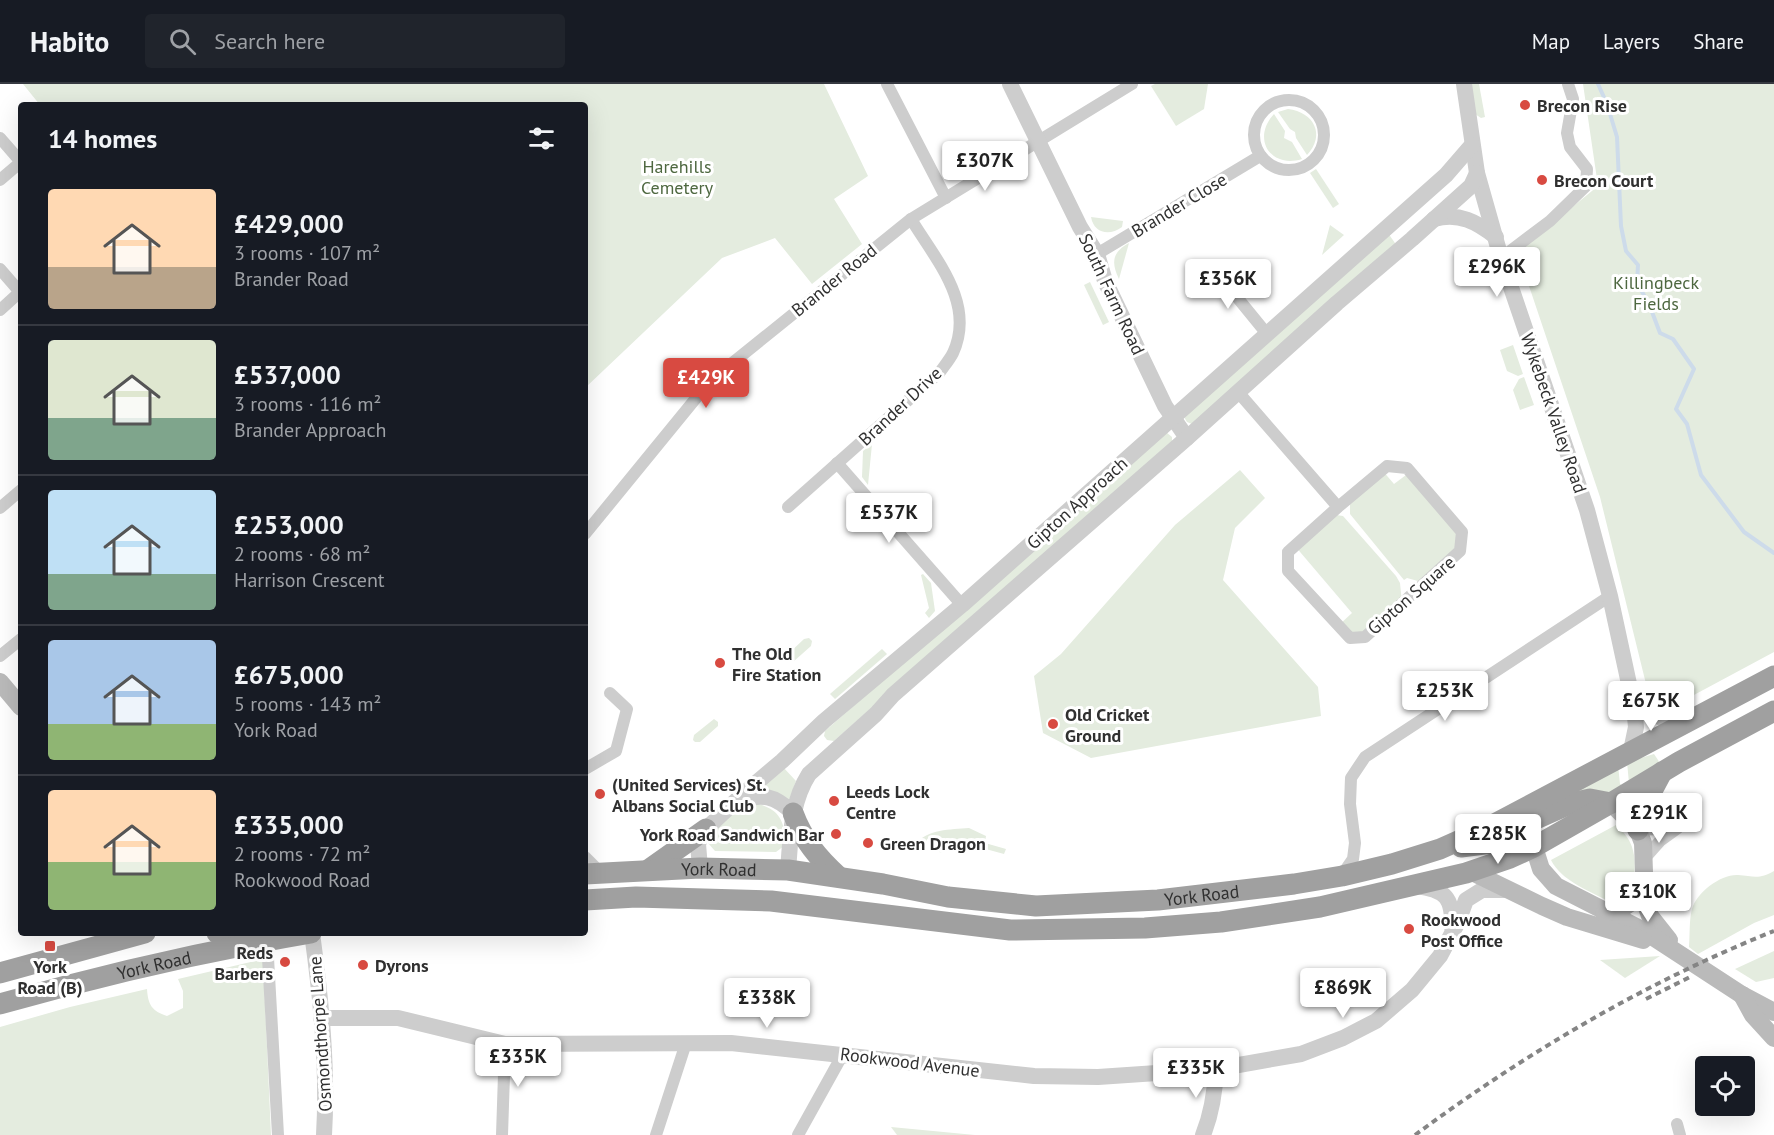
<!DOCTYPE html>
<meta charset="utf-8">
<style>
:root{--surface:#171b24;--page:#20242c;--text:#f1f3f6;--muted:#9ea1a6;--line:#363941;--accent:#d84a41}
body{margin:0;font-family:"PT Sans",sans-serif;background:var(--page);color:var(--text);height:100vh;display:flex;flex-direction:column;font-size:22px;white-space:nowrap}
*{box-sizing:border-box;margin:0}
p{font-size:20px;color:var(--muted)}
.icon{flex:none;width:33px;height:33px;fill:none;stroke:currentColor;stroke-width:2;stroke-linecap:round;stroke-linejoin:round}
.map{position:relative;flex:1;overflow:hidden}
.sheet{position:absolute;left:18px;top:18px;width:570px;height:834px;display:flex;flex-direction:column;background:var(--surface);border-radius:6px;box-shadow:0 6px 24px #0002}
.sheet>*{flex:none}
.buttons{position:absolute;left:1695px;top:972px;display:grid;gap:12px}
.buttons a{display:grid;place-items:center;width:60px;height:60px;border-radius:6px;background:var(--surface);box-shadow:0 6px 24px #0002;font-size:30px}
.price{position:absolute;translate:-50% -51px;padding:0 14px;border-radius:6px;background:#fff;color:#222;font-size:20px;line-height:39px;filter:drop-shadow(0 2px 3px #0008)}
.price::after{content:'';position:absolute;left:50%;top:36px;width:18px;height:14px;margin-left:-9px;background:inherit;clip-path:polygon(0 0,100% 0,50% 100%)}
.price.current{background:var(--accent);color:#fff}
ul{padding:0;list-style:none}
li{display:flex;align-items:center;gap:18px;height:150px;padding:0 30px}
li+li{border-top:2px solid var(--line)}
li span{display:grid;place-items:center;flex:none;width:168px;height:120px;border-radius:6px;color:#555}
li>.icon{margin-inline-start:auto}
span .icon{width:72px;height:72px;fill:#fffc;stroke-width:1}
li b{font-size:26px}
h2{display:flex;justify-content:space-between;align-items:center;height:72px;padding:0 30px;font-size:26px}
header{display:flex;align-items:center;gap:36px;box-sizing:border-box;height:84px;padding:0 30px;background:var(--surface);border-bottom:2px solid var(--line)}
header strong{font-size:28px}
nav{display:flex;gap:33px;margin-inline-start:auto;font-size:21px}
.search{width:420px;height:54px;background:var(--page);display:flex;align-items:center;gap:15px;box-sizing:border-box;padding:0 21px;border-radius:6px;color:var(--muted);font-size:22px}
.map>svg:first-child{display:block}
</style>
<header>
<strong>Habito</strong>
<div class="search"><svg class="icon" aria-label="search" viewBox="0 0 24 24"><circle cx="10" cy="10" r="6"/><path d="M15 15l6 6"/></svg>Search here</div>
<nav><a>Map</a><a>Layers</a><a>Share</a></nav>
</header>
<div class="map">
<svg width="1774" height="1051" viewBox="0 0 1774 1051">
<rect width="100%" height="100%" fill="#fff"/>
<g fill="#e4ecdf">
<path d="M23,0H824L868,92L834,115L862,160L812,200L775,154L722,174L585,304V21H40Z"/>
<path d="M1155,0H1208L1204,25L1176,42L1151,2Z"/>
<path d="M1469,0H1479L1485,33L1481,34L1475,30Z"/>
<path d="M1583,0H1774V568L1679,619L1660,616L1647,604L1600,413L1528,199L1520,166L1598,102Z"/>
<path d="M1288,25C1314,28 1326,51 1307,71L1296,54L1295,48L1290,45L1278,28Z"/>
<path d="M1274,30L1285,47L1284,54L1292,58L1302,75C1271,85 1251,55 1274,30Z"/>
<path d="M1316,85L1339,120L1333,124L1310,89Z"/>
<path d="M1091,133L1123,137L1122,143C1110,152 1094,150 1091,133Z"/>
<path d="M1330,141L1344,151L1322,171Z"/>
<path d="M1388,149L1397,162L1192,340L1187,338L1184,333Z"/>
<path d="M1129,159L1119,195C1111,179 1112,168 1129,159Z"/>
<path d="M1090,198L1109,238L1103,241L1084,201Z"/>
<path d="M1513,261L1523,290L1518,292L1507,287L1500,266Z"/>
<path d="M1524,293L1534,321L1520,326L1513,306L1519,295Z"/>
<path d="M1166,348L1172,353V358L834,657L827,656L824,652L825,647Z"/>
<path d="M872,360L868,401L862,393L863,367Z"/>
<path d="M1240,386L1265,414L1235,444L1223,496L1318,603L1321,632L1091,674L1043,649L1034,592L1061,570L1175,441Z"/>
<path d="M1382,386L1394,400L1410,388L1462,448L1460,467L1425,499L1407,494L1404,496L1350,430V413Z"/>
<path d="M1330,430L1343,432L1396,492L1400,499L1402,519L1365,553L1350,554L1339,541L1352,529L1295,462Z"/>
<path d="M923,490L931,499L935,527L929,534L925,529L929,524L921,491Z"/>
<path d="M809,554L812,557L811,562L793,578L787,577V571L804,555Z"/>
<path d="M882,565L887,570L835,615L830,610Z"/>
<path d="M714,635L718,638V642L700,658H695L693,656L694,651Z"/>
<path d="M1654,670L1660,679L1629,699L1627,678Z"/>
<path d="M1618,681L1620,700L1623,702L1610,709L1559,713Z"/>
<path d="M783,683L796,697L788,719L752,709Z"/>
<path d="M755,719C780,725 786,738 784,762L776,768L715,767L708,759L710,747L741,721Z"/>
<path d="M1616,741C1623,747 1629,754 1632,763C1639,784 1634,820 1606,816C1587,806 1561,796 1551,776Z"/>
<path d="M969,744L986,752L985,759L1006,765L1004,770L949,755L944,769L939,768L942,758L927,755L925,764L916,763L915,761C928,744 950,746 969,744Z"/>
<path d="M1774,787V831L1754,839L1698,870L1689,863C1690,851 1689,836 1692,825C1697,808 1721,790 1738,791C1753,792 1759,796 1774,787Z"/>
<path d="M1774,867V894L1756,898L1735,885Z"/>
<path d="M1660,872L1625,894L1600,876Z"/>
<path d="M263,875L271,1051H0V943L70,923L147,905C148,921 152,927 167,932L183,924V907L178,895Z"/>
<path d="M891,1043L975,1051H897Z"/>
</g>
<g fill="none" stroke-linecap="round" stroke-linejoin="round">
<path stroke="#cddbea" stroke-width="4" d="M1598,0L1607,20L1617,53L1621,142L1626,167L1638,181L1637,199L1649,220L1660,249L1673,255L1694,285L1676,325L1687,340L1701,391L1744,448L1774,469"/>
<g stroke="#cdcdcd" stroke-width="12">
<path d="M887,0L946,114"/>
<circle cx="1289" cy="51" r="35"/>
<path d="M0,54L21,78"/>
<path d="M0,96L21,78"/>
<path d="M1097,170L1260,72"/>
<path d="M1501,174L1550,137L1586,102L1587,85L1570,63L1567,49L1573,15L1568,0"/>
<path d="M0,185L20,208"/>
<path d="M1246,203L1236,212L1267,250"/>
<path d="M0,226L21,207"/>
<path d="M1238,308L1338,423L1387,382L1407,384L1462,448L1460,467L1365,553L1350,554L1288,487V468L1338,423"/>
<path d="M837,379L962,521"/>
<path d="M788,423L940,288C945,281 950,275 953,269C976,219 935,175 911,135"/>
<path d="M0,424L21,406"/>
<path d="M585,450L710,297L911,135L1132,0"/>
<path d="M0,572L21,555"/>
<path d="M585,685L616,667L627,625L610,609"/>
<path d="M1638,746L1677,744"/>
<path d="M585,773L601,789"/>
<path d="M1644,775L1660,757L1678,744"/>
<path d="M1342,791L1353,775L1355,759L1350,720L1351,694L1365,673L1610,512"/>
<path d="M267,856L278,1051"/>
<path d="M1677,1040L1680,1051"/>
<path d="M502,1051L505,960"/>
<path d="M656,1051L686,959"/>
<path d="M798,1051L843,970"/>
</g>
<g stroke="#cdcdcd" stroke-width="16">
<path d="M1010,0L1080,143L1097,170L1105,197L1165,322L1187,354"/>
<path d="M1464,0L1477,89L1501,174L1587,426L1610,512L1634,623L1636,643L1631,667"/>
<path d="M1434,135C1459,128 1477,138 1496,153"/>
<path d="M1634,623L1680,641"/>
<path d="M738,715C764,711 773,710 793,729"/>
<path d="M700,784L698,760L700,755L706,745L743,710L782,677L824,637L962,521L1446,91L1472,61"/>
<path d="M788,786C791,753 790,720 809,690L876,630L893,611L1187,354L1337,219L1412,155L1471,102L1477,89"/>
<path d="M1417,802C1445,806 1453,813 1452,843"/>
<path d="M312,849C321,915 328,984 324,1051"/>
<path d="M321,934H398L505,960L731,959L1034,992L1098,993L1216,985L1301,970L1343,954L1376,937L1412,906L1440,872L1458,838L1466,816L1482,806H1508"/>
<path d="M1203,1051C1212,1029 1215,1008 1216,985"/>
</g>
<g stroke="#bababa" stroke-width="18">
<path d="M0,598L21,623"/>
<path d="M1611,719L1638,746L1643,759L1645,818L1650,832L1669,856"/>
<path d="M1534,763L1541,785L1556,802L1644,847L1742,911L1774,928"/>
<path d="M1472,788L1542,822L1567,833L1643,856"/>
<path d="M1604,829C1626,826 1635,818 1644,798"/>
<path d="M1742,911L1753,931L1774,954"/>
</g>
<g stroke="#a0a0a0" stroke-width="21">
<path d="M793,729C803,756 818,774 839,793"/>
<path d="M1638,746L1645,720L1662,688"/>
<path d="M1461,763L1492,759L1536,735L1572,719L1590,715L1611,719"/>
<path d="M648,786L706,745"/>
<path id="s1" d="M585,790L700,784L788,786L883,800L948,813L1036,822L1158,816L1294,800L1342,792L1392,780L1440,765L1485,745L1774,592"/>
<path d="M585,816L636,813L771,817L1010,846L1145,844L1221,838L1320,823L1466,789L1510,774L1534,763L1611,719L1679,678L1774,627"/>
<path d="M217,849L250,859"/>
<path d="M0,889L145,849"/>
<path id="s2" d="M0,920C102,891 206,867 311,849"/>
</g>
<g stroke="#858585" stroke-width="4" stroke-dasharray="6 4.5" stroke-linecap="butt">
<path d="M1646,915L1692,892"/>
<path d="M1415,1051C1526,969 1646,898 1774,847"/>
</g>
</g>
<g fill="#d84a41" stroke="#fff" stroke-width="2">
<circle cx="1525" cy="21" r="6"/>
<circle cx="1542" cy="96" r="6"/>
<circle cx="720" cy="579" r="6"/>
<circle cx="1053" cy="640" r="6"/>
<circle cx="600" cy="710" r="6"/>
<circle cx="834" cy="717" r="6"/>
<circle cx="836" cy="750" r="6"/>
<circle cx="868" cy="759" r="6"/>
<circle cx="1409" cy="845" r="6"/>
<rect x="44" y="856" width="12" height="12" rx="3"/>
<circle cx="285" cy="878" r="6"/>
<circle cx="363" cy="881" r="6"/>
</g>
<g text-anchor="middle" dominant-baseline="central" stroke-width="6" stroke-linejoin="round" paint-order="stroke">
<g font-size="18" font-weight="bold" fill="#303030" stroke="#fff" text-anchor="start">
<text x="1537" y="21">Brecon Rise</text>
<text x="1554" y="96">Brecon Court</text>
<text x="732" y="569">The Old<tspan x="732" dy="21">Fire Station</tspan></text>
<text x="1065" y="630">Old Cricket<tspan x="1065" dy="21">Ground</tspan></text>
<text x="612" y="700">(United Services) St.<tspan x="612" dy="21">Albans Social Club</tspan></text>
<text x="846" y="707">Leeds Lock<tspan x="846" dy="21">Centre</tspan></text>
<text x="824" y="750" text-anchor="end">York Road Sandwich Bar</text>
<text x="880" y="759">Green Dragon</text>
<text x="1421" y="835">Rookwood<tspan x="1421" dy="21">Post Office</tspan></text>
<text x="273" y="868" text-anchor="end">Reds<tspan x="273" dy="21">Barbers</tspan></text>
<text x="375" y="881">Dyrons</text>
<text x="50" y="882" text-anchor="middle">York<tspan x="50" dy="21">Road (B)</tspan></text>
</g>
<g font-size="18" fill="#4e6840" stroke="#fff">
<text x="677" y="82">Harehills<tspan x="677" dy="21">Cemetery</tspan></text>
<text x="1656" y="198">Killingbeck<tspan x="1656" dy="21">Fields</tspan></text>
</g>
<g font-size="18" fill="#303030" stroke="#fff">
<text transform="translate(1179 121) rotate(-31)">Brander Close</text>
<text transform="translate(834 196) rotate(-39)">Brander Road</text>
<text transform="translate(1112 210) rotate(65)">South Farm Road</text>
<text transform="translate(900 322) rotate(-43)">Brander Drive</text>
<text transform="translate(1554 329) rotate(71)">Wykebeck Valley Road</text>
<text transform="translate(1077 419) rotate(-42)">Gipton Approach</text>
<text transform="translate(1411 511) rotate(-41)">Gipton Square</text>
<text stroke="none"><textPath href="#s1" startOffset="134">York Road</textPath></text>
<text stroke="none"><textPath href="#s1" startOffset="620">York Road</textPath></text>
<text stroke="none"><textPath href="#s2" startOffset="159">York Road</textPath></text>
<text transform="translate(320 950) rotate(-94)">Osmondthorpe Lane</text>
<text transform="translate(910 978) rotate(7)">Rookwood Avenue</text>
</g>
</g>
</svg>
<div class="buttons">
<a><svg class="icon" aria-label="locate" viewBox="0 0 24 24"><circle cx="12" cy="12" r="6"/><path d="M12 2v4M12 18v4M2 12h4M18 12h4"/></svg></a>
</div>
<b class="price" style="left:985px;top:108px">£307K</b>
<b class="price" style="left:1497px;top:214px">£296K</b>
<b class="price" style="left:1228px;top:226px">£356K</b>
<b class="price current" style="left:706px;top:325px">£429K</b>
<b class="price" style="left:889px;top:460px">£537K</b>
<b class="price" style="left:1445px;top:638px">£253K</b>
<b class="price" style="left:1651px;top:648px">£675K</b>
<b class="price" style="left:1659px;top:760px">£291K</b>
<b class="price" style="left:1498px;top:781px">£285K</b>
<b class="price" style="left:1648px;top:839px">£310K</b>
<b class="price" style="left:1343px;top:935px">£869K</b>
<b class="price" style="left:767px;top:945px">£338K</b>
<b class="price" style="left:518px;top:1004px">£335K</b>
<b class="price" style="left:1196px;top:1015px">£335K</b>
<section class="sheet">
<h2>14 homes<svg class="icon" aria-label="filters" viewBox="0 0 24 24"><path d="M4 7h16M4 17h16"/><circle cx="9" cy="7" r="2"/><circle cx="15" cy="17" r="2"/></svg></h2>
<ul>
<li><span style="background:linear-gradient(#ffd9b3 65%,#b9a48a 0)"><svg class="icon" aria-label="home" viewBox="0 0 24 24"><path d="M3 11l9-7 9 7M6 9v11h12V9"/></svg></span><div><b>£429,000</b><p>3 rooms · 107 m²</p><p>Brander Road</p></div></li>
<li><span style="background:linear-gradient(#dfe7d0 65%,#7fa58c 0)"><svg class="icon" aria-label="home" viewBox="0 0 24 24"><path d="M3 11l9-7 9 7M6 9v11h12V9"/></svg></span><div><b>£537,000</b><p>3 rooms · 116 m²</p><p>Brander Approach</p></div></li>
<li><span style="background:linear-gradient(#bfe0f5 70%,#7fa58c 0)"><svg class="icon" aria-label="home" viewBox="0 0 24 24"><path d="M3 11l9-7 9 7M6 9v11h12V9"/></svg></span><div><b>£253,000</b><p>2 rooms · 68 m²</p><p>Harrison Crescent</p></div></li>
<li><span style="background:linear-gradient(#a9c7e8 70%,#8fb573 0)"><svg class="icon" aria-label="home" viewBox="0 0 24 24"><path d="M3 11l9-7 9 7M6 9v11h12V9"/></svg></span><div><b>£675,000</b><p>5 rooms · 143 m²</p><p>York Road</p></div></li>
<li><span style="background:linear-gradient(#ffd9b3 60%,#8fb573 0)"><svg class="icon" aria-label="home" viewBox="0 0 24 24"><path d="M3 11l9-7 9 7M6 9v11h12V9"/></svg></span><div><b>£335,000</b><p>2 rooms · 72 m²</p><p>Rookwood Road</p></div></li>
</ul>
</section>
</div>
